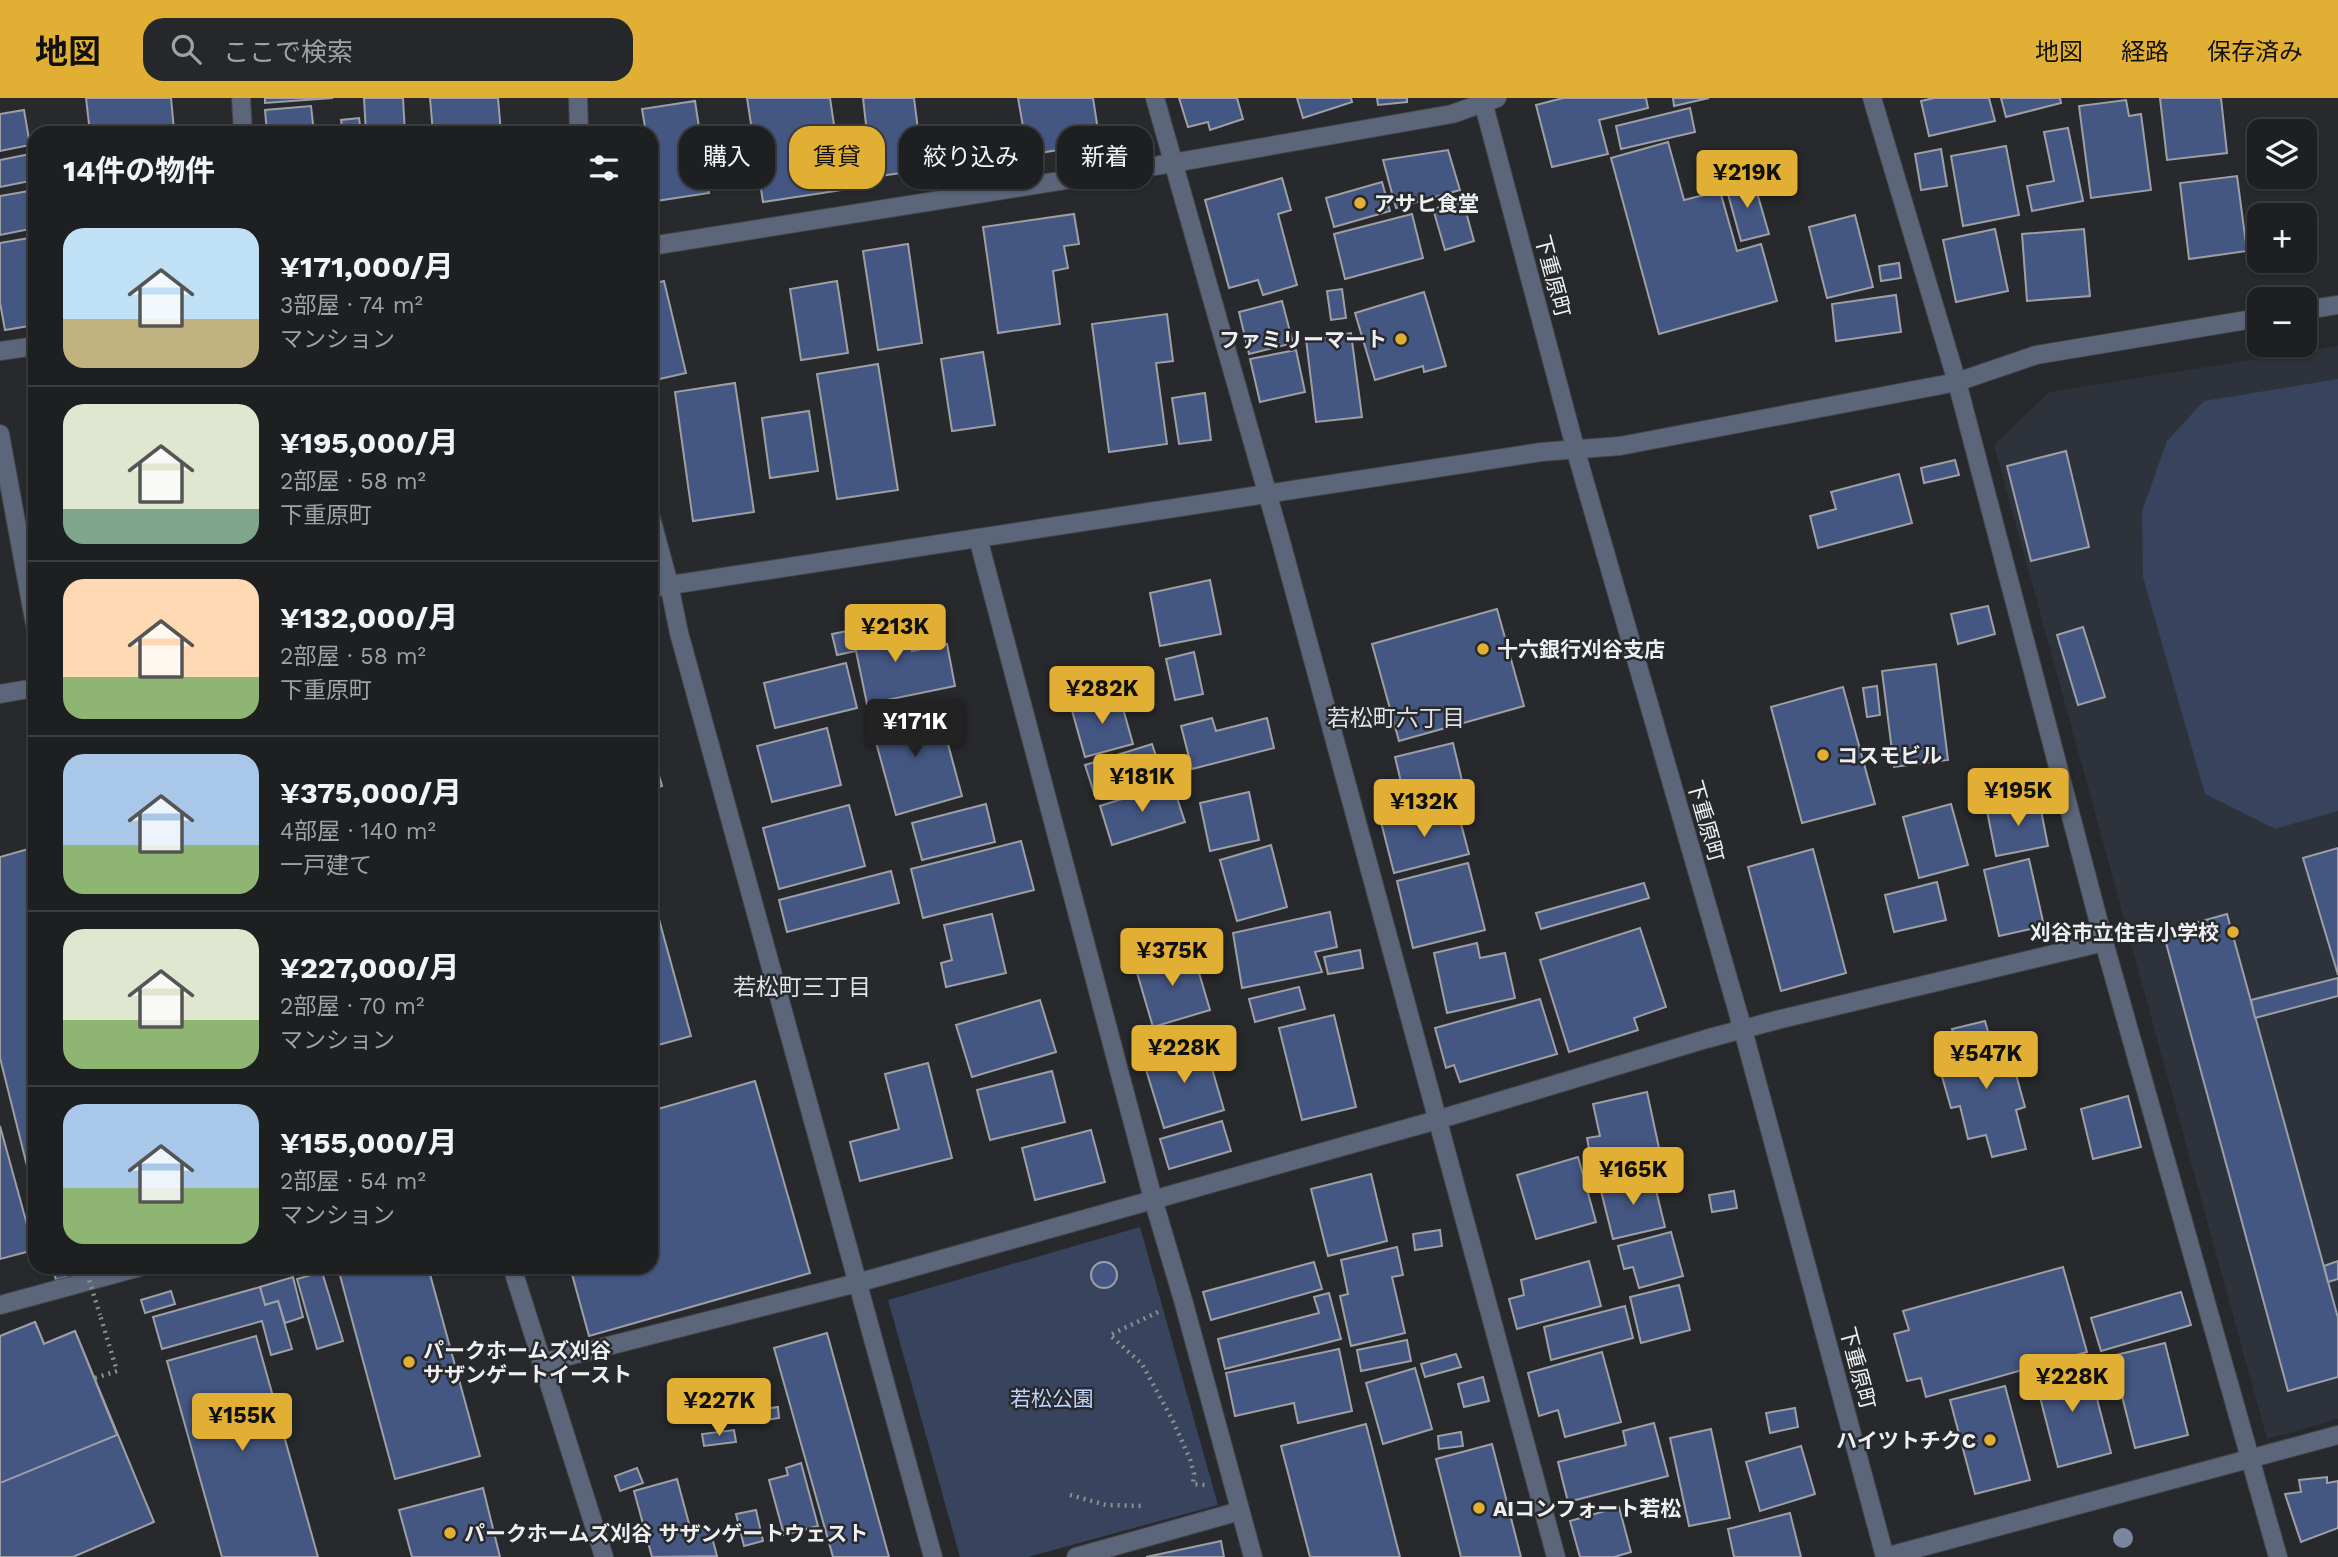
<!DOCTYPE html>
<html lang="ja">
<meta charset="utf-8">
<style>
:root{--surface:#1d1f21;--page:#25272a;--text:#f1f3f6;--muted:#a0a2a5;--line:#3b3d3f;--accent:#e1af34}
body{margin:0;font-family:"Work Sans","Noto Sans JP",sans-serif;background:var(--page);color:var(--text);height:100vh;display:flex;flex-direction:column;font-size:26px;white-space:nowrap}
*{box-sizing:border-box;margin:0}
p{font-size:23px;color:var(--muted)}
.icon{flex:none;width:38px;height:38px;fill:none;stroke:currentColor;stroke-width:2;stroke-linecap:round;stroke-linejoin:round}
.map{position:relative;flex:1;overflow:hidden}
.panel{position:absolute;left:28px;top:28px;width:630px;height:1148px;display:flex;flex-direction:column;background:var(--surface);border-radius:21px;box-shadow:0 2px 5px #0004,0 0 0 2px var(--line)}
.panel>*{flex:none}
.top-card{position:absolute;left:679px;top:28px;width:665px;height:63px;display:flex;gap:14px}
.tools{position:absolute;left:2247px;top:21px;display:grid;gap:14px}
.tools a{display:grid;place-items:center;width:70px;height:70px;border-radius:14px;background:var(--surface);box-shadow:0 2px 5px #0004,0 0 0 2px var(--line);font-size:35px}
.price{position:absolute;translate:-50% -60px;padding:0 16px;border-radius:7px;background:var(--accent);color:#111;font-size:23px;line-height:46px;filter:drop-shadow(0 2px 4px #0008)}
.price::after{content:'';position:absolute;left:50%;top:42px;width:21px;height:16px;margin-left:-10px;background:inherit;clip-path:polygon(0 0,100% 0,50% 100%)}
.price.current{background:#222;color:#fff}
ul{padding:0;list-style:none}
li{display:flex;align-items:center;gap:21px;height:175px;padding:0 35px}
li+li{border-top:2px solid var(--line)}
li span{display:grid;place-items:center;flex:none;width:196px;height:140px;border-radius:21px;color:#555}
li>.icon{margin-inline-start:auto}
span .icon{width:84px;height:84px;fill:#fffc;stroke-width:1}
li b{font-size:30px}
h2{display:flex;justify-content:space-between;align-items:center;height:84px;padding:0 35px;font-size:30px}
.tag{padding:0 24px;border-radius:21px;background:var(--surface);box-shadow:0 2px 5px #0004,0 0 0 2px var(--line);font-size:24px;line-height:63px}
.tag.current{background:var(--accent);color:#111}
header{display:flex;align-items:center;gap:42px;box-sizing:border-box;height:98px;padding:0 35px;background:var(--accent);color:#111}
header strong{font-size:33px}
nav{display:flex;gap:38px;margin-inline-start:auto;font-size:24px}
.search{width:490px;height:63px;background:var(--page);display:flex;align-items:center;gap:18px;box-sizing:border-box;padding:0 24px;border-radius:21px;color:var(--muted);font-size:26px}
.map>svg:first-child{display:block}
</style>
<header>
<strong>地図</strong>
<div class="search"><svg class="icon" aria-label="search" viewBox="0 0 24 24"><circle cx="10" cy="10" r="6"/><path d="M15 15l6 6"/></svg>ここで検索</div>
<nav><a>地図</a><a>経路</a><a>保存済み</a></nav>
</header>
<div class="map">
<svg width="2338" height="1459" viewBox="0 0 2338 1459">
<rect width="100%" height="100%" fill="#27292c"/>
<path fill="#2e323b" d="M2338,248V1321L2267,1341L1994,347L2049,294Z"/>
<g fill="#38445d">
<path d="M2338,281V713L2275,731L2205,696L2143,479L2142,413L2167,343L2204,303Z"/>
<path d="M1140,1129L1218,1407L1028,1459H960L888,1202Z"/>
</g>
<g fill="#445782" stroke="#9d9fa4" stroke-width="2">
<path d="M86,0H171L174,32L151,35H90Z"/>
<path d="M265,0H333L265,5Z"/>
<path d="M364,0H403L405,35H366Z"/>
<path d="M430,0H498L501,35H433Z"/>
<path d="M747,0H830L839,60L858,57L862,89L763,104Z"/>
<path d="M863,0H914L923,72L872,79Z"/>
<path d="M1018,0H1093L1100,45L1028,57Z"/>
<path d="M1179,0H1237L1243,21L1210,32L1208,24L1188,29Z"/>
<path d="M1297,0H1351L1352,4L1303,20Z"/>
<path d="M1377,0H1407V4L1378,7Z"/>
<path d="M1563,0H1646L1648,10L1599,22L1608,56L1552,69L1536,7Z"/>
<path d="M1673,0H1709L1674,8Z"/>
<path d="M1934,0H1989L1995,23L1929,38L1921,3Z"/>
<path d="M2001,0H2060L2061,5L2006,19Z"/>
<path d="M2160,0H2221L2227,55L2167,62Z"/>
<path d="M2126,2L2129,18L2141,16L2151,92L2091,100L2079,8Z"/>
<path d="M695,3L709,95L656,103L651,69V35H646L642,11Z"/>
<path d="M311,8L314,35H267L265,12Z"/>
<path d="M1690,10L1695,34L1621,51L1616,28Z"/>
<path d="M24,12L30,47L0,53V16Z"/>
<path d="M359,20L361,35H343L341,22Z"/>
<path d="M2068,30L2083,103L2032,113L2027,88L2054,83L2044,34Z"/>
<path d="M1668,44L1684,102L1720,93L1737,153L1761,146L1777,203L1659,236L1611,60Z"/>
<path d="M2006,48L2019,117L1963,128L1951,58Z"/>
<path d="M1941,51L1947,88L1921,92L1915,56Z"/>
<path d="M1448,52L1460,92L1396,110L1383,62Z"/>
<path d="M35,55V82L0,89V62Z"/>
<path d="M2237,78L2247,153L2189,161L2180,85Z"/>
<path d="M1282,80L1291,112L1278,116L1297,187L1263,197L1258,182L1229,190L1205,102Z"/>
<path d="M1753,81L1769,136L1741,143L1726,89Z"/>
<path d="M1382,84L1390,113L1334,129L1326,100Z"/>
<path d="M35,92V130L0,137V98Z"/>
<path d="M1463,103L1474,143L1445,152L1433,111Z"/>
<path d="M1074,116L1079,146L1064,148L1068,170L1053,173L1060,226L998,235L983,129Z"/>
<path d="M1412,116L1423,160L1345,181L1334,136Z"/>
<path d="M1855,117L1873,189L1827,200L1809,129Z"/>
<path d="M1995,131L2008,193L1956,204L1943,142Z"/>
<path d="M2084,131L2090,198L2027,203L2022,136Z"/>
<path d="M35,139V227L5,232L0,205V145Z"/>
<path d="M908,146L922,245L878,252L863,153Z"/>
<path d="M1899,165L1901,180L1881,183L1879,168Z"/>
<path d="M664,183L686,275L651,283V186Z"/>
<path d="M837,183L848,255L801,262L790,191Z"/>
<path d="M1342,191L1346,220L1331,222L1327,193Z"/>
<path d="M1424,194L1446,268L1424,274L1423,268L1375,282L1355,215Z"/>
<path d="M1896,197L1901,234L1836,243L1832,206Z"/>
<path d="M1282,203L1293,245L1249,256L1239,214Z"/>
<path d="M1167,216L1173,263L1156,265L1167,346L1109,354L1092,226Z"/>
<path d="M1351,235L1362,319L1316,324L1306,241Z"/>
<path d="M1296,252L1305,294L1260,304L1250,261Z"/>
<path d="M983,254L995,327L952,333L941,261Z"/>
<path d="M878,266L898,392L837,401L817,276Z"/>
<path d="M735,285L754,414L693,423L675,294Z"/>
<path d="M1205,295L1211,342L1179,346L1172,300Z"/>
<path d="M809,313L818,373L770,380L762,320Z"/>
<path d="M2066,353L2089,449L2031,463L2007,368Z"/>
<path d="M1955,362L1959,377L1924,385L1921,370Z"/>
<path d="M1899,376L1912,425L1818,450L1810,418L1836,411L1831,394Z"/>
<path d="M1210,482L1221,536L1160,548L1150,495Z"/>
<path d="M1988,508L1995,536L1958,546L1951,516Z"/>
<path d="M1497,511L1524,608L1399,643L1372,546Z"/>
<path d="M886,525L891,549L910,545L912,553L947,546L955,588L867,606L856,553L837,557L832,536Z"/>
<path d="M2083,529L2105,599L2078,607L2057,537Z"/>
<path d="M1194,554L1203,596L1175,602L1166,561Z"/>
<path d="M846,565L857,610L775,630L764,585Z"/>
<path d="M1936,566L1948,662L1894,669L1882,573Z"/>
<path d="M1877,588L1880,617L1867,619L1863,590Z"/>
<path d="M1843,589L1875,706L1802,725L1771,609Z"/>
<path d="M1119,596L1133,646L1085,659L1071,609Z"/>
<path d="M905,609L908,618L938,609L962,698L896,717L869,619Z"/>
<path d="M1212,620L1216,633L1267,620L1274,650L1192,671L1181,628Z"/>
<path d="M827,630L841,687L772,704L757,648Z"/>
<path d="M1453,645L1464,691L1406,705L1395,659Z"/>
<path d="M1152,646L1163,680L1096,701L1085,667Z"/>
<path d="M651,650L662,688L651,692Z"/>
<path d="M1172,685L1185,724L1112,747L1100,708Z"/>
<path d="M1249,694L1259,742L1210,753L1200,705Z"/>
<path d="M2039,702L2048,748L1996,758L1987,713Z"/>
<path d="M986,706L995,744L922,762L912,725Z"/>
<path d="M1951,706L1968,767L1919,780L1903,719Z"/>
<path d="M849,707L865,768L779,791L763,730Z"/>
<path d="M1447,707L1451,725L1460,722L1469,756L1394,775L1381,724Z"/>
<path d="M1021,743L1034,792L923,820L911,771Z"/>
<path d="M1271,747L1287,809L1237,823L1220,762Z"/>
<path d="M35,749V1100L0,960V759Z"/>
<path d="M2338,750V877L2303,760Z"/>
<path d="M1813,751L1846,875L1781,893L1748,769Z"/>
<path d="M2029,761L2044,828L1999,838L1984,772Z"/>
<path d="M1468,765L1485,832L1413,850L1397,783Z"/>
<path d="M891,773L899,805L787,834L779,802Z"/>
<path d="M1937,784L1946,822L1894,834L1885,797Z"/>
<path d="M1644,785L1649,800L1541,831L1536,815Z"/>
<path d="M651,792L691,938L651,949Z"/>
<path d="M1330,814L1337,849L1315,854L1322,874L1242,890L1233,835Z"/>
<path d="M992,816L1006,875L946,889L941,865L952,862L944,827Z"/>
<path d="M2227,816L2338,1220V1279L2288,1293L2163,834Z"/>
<path d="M1640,830L1666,909L1634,920L1638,932L1569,954L1540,862Z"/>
<path d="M1477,845L1480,860L1505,855L1515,900L1447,915L1434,855Z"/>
<path d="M1192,851L1210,912L1153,929L1135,868Z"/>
<path d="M1360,852L1363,870L1328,876L1324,859Z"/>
<path d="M2338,880V898L2255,920L2251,902Z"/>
<path d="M1299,889L1305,911L1255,924L1249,901Z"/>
<path d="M1540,901L1557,956L1460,984L1454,967L1446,970L1435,930Z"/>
<path d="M1040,902L1056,954L972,979L956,927Z"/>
<path d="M1334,917L1356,1009L1302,1022L1279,930Z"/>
<path d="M1985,923L1997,966L2012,962L2025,1009L2016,1012L2026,1051L1992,1059L1986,1037L1968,1041L1960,1008L1951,1010L1941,975L1962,969L1952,931Z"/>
<path d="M1204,943L1224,1012L1164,1030L1143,962Z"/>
<path d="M928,965L952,1060L860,1083L850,1044L899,1031L885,976Z"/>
<path d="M1052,973L1065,1024L990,1042L977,992Z"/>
<path d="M755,983L810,1175L589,1238L570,1169H651V1013Z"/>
<path d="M1647,994L1662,1064L1594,1078L1587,1040L1600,1038L1593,1006Z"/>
<path d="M2128,998L2141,1049L2093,1061L2081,1011Z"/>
<path d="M1222,1023L1231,1053L1169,1071L1160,1041Z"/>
<path d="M0,1028L34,1152L0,1161Z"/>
<path d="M1091,1032L1105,1084L1035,1102L1022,1050Z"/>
<path d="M1578,1059L1596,1124L1536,1141L1517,1077Z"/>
<path d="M1371,1076L1387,1143L1328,1158L1311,1091Z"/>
<path d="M1652,1076L1665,1129L1613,1141L1600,1089Z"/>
<path d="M1734,1093L1737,1110L1712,1114L1709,1097Z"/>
<path d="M1440,1132L1442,1148L1415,1152L1413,1136Z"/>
<path d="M1671,1134L1683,1178L1639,1190L1633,1169L1624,1171L1618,1148Z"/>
<path d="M1397,1149L1403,1177L1392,1179L1405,1235L1351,1248L1340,1198L1348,1196L1341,1162Z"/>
<path d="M1589,1163L1601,1208L1517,1231L1509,1201L1524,1197L1521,1182Z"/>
<path d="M2338,1163V1181L2328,1184L2324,1168Z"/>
<circle cx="1104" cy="1177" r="13"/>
<path d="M1314,1164L1322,1191L1211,1222L1203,1194Z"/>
<path d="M52,1169H102L56,1182Z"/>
<path d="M342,1169H428L480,1358L395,1381L338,1170Z"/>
<path d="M2063,1169L2087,1254L1926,1299L1921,1280L1907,1283L1894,1236L1909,1232L1903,1213Z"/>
<path d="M322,1174L343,1243L317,1251L297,1181Z"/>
<path d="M293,1179L303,1219L285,1225L278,1203L265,1207L260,1189Z"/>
<path d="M1679,1187L1690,1232L1641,1245L1630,1199Z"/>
<path d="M260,1189L265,1207L278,1203L292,1251L271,1257L262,1223L162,1251L153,1219Z"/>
<path d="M171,1193L175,1206L145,1215L141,1202Z"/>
<path d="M2181,1194L2191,1227L2101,1253L2091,1220Z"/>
<path d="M1329,1195L1341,1241L1225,1271L1218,1241L1319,1215L1314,1199Z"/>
<path d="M1625,1208L1633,1240L1551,1262L1544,1229Z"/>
<path d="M35,1224L44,1246L75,1233L154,1424L73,1459H0V1238Z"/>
<path d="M35,1224L44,1246L75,1233L117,1337L0,1385V1238Z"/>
<path d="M827,1235L889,1459H833L774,1250Z"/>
<path d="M256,1238L318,1459H222L167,1263Z"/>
<path d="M1407,1242L1411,1263L1361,1273L1357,1252Z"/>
<path d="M2165,1245L2188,1337L2135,1350L2112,1258Z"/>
<path d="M1339,1251L1352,1313L1298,1325L1294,1305L1235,1318L1226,1275Z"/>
<path d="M1602,1254L1621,1324L1565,1339L1558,1312L1539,1318L1528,1275Z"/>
<path d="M1456,1256L1461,1269L1425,1279L1421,1266Z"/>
<path d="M2087,1262L2111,1355L2058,1369L2034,1276Z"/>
<path d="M1415,1270L1432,1331L1383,1346L1366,1285Z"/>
<path d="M1483,1279L1489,1303L1464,1309L1458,1286Z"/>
<path d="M2005,1288L2030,1382L1975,1396L1950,1302Z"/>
<path d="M778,1309L779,1320L753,1324L751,1313Z"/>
<path d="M1795,1310L1798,1329L1770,1335L1766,1315Z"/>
<path d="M1654,1325L1668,1378L1568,1404L1558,1364L1626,1347L1623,1333Z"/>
<path d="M1366,1326L1400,1459H1310L1281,1348Z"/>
<path d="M1711,1331L1730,1420L1689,1428L1670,1340Z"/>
<path d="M734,1332L736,1344L704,1348L702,1336Z"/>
<path d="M1461,1334L1463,1348L1439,1351L1438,1338Z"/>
<path d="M1492,1346L1521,1459H1461L1436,1361Z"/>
<path d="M1801,1348L1815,1396L1760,1413L1746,1364Z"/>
<path d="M801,1365L818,1428L784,1437L769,1382L788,1377L786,1370Z"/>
<path d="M637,1370L643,1385L620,1393L615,1378Z"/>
<path d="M2327,1379V1385L2338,1383V1430L2301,1444L2285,1396L2301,1394L2299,1382Z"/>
<path d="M677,1381L691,1433L709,1428L717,1458L652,1459L634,1393Z"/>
<path d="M483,1390L500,1459H412L399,1412Z"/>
<path d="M1619,1409L1631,1454L1614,1459H1580L1570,1423Z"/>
<path d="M756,1412L763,1443L744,1448L736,1416Z"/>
<path d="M1790,1415L1801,1459H1734L1728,1431Z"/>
<path d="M1221,1443L1224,1459H1146Z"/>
</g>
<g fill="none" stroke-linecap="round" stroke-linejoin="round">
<g stroke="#434548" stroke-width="20">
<g id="minor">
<path d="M241,0L243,35"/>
<path d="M578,0L579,35"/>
<path d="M1155,0L1280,440L1556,1459"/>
<path d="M1872,0L1957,284L2104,844L2278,1459"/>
<path d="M651,148L1173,65L1452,16L1497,0"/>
<path d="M0,253L35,248"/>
<path d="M0,336L35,527"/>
<path d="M651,420L669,486L679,535L933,1459"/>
<path d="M978,440L1153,1101L1183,1202L1253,1459"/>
<path d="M512,1169L604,1459"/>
<path d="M0,1207L140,1169"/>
<path d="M541,1265L857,1185L1437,1022L1706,941L1777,922L2104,844"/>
<path d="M1076,1459L1240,1413"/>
<path d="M1885,1459L2338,1337"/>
</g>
</g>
<g stroke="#434548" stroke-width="20">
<g id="tertiary">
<path d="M1482,0L1577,357L1743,932L1885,1459"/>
<path d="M2305,212L2338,207"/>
<path d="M651,490L1541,354L1620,348L1957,284L2036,257L2259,220"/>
<path d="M0,596L35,590"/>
</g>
</g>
<g stroke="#8c8e90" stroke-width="4.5" stroke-dasharray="2 5" stroke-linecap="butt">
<path d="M1158,1214L1110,1237L1142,1266L1172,1321L1190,1361L1194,1376L1193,1386L1205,1387"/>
<path d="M95,1280L117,1273L100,1217"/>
<path d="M1070,1397L1106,1407L1145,1408"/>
</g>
<use href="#minor" stroke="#5c667a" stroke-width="18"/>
<use href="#tertiary" stroke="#5c667a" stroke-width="18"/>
<path stroke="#8c8e90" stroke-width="4.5" stroke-dasharray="2 5" stroke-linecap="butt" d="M85,1169L100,1217"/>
</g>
<circle fill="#7b869f" cx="2123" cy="1440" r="10"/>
<g fill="#e1af34" stroke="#27292c" stroke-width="2.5">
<circle cx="1360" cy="105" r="7"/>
<circle cx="1401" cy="241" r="7"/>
<circle cx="1483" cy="551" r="7"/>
<circle cx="1823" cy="657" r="7"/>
<circle cx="2233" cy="834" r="7"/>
<circle cx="409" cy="1264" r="7"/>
<circle cx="1990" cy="1342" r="7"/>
<circle cx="1479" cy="1410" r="7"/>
<circle cx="450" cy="1435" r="7"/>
</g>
<g text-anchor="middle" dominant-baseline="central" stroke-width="5" stroke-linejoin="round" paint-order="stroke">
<g font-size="21" font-weight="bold" fill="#eeeff1" stroke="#27292c" text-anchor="start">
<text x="1374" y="105">アサヒ食堂</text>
<text x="1387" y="241" text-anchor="end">ファミリーマート</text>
<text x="1497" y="551">十六銀行刈谷支店</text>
<text x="1837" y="657">コスモビル</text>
<text x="2219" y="834" text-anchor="end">刈谷市立住吉小学校</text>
<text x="423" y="1252">パークホームズ刈谷<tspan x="423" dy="24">サザンゲートイースト</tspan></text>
<text x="1976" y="1342" text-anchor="end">ハイツトチクC</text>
<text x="1493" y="1410">AIコンフォート若松</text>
<text x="464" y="1435">パークホームズ刈谷 サザンゲートウェスト</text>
</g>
<g font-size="21" fill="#eeeff1" stroke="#27292c">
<text transform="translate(1553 178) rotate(75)">下重原町</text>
<text transform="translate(1706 723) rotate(74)">下重原町</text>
<text transform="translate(1858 1270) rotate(75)">下重原町</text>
</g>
<g font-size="21" fill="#bfd3fd" stroke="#27292c">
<text x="1052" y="1300">若松公園</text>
</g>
<g font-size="23" fill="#dfe2e6" stroke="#27292c">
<text x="1396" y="620">若松町六丁目</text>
<text x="802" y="889">若松町三丁目</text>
</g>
</g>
</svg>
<div class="tools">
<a><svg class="icon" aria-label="layers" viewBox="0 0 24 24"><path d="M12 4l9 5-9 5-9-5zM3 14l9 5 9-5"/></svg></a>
<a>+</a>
<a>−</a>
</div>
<b class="price" style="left:1747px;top:112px">¥219K</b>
<b class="price" style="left:895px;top:566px">¥213K</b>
<b class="price" style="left:1102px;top:628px">¥282K</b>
<b class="price current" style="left:915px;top:661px">¥171K</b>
<b class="price" style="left:1142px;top:716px">¥181K</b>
<b class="price" style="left:2018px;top:730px">¥195K</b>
<b class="price" style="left:1424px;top:741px">¥132K</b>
<b class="price" style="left:1172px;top:890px">¥375K</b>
<b class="price" style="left:1184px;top:987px">¥228K</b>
<b class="price" style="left:1986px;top:993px">¥547K</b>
<b class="price" style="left:1633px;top:1109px">¥165K</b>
<b class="price" style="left:2072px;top:1316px">¥228K</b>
<b class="price" style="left:719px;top:1340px">¥227K</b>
<b class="price" style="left:242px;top:1355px">¥155K</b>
<div class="top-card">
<a class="tag">購入</a>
<a class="tag current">賃貸</a>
<a class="tag">絞り込み</a>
<a class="tag">新着</a>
</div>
<section class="panel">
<h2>14件の物件<svg class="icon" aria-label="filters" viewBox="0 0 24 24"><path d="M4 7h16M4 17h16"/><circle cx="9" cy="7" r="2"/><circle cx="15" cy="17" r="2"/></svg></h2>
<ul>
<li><span style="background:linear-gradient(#bfe0f5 65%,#c2b280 0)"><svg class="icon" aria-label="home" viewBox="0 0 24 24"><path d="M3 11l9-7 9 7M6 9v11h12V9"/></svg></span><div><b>¥171,000/月</b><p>3部屋 · 74 m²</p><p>マンション</p></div></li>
<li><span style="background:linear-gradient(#dfe7d0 75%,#7fa58c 0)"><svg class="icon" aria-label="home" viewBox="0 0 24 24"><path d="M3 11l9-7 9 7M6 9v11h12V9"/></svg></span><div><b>¥195,000/月</b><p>2部屋 · 58 m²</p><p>下重原町</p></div></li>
<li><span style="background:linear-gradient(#ffd9b3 70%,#8fb573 0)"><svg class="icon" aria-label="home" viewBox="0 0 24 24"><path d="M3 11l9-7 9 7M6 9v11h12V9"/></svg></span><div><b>¥132,000/月</b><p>2部屋 · 58 m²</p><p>下重原町</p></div></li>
<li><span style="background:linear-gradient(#a9c7e8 65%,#8fb573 0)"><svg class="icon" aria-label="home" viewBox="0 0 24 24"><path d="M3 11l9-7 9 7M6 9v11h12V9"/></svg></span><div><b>¥375,000/月</b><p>4部屋 · 140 m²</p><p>一戸建て</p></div></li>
<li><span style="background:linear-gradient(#dfe7d0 65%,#8fb573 0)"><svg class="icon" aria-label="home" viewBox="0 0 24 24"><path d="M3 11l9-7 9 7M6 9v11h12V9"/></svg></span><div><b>¥227,000/月</b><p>2部屋 · 70 m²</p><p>マンション</p></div></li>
<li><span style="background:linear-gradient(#a9c7e8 60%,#8fb573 0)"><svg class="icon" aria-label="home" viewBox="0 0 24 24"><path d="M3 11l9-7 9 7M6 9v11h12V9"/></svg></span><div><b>¥155,000/月</b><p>2部屋 · 54 m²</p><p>マンション</p></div></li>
</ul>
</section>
</div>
